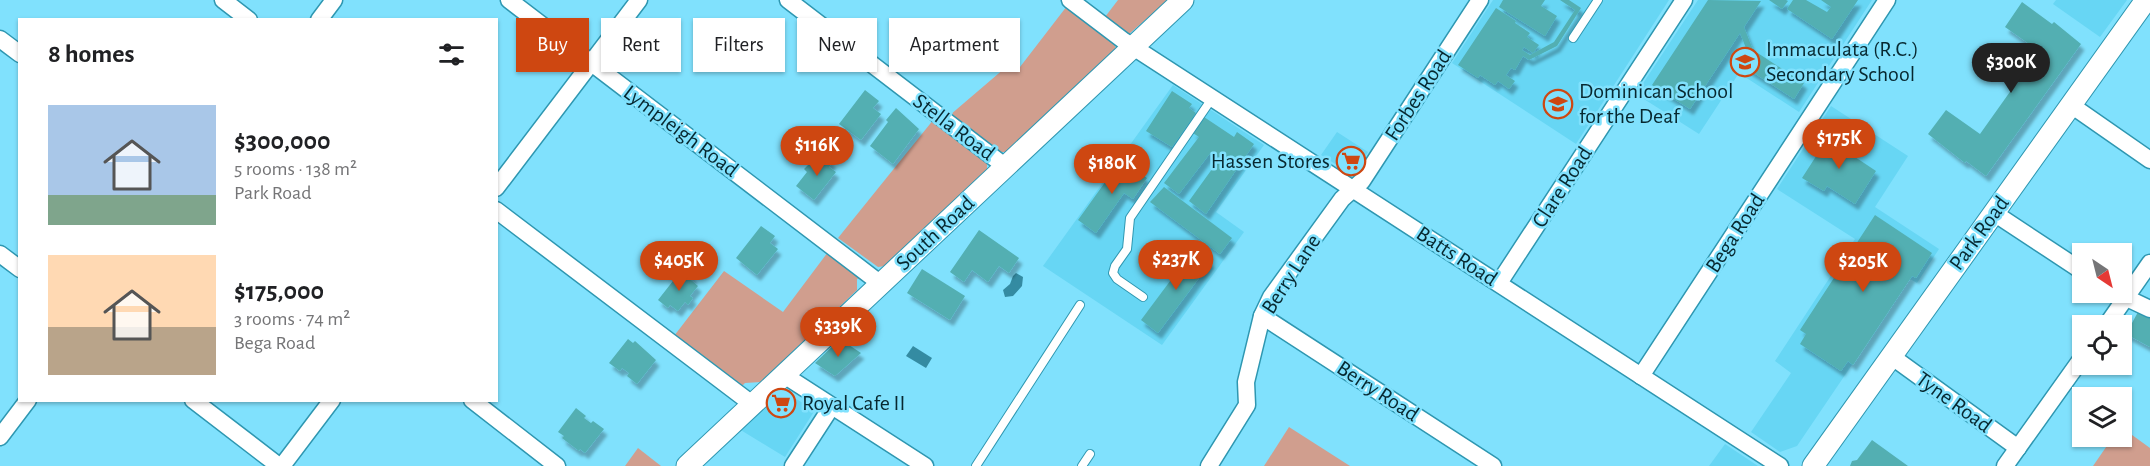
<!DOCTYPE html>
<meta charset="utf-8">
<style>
:root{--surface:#fff;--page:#f2f2f2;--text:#202124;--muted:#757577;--accent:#ce4711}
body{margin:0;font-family:"Alegreya Sans",sans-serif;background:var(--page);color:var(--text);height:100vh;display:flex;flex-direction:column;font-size:22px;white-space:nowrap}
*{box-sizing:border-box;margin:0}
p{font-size:20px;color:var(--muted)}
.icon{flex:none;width:33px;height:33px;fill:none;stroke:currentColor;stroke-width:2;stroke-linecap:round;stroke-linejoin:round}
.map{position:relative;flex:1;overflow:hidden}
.sheet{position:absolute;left:18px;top:18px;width:480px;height:384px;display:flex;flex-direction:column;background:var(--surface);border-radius:0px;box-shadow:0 2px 4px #0004}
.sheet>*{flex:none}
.guide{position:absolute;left:516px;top:18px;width:570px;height:54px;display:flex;gap:12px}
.needle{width:39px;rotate:145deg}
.controls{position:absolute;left:2072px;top:243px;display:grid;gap:12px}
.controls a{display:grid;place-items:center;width:60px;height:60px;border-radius:0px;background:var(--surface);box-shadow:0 2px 4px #0004;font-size:30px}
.price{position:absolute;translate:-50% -51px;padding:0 14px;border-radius:21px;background:var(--accent);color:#fff;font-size:20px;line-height:39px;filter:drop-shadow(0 2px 3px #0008)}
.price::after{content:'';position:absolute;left:50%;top:36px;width:18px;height:14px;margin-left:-9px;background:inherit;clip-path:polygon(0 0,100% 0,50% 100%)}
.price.on{background:#222;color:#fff}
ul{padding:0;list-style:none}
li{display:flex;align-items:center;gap:18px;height:150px;padding:0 30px}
li span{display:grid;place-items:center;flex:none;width:168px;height:120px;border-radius:0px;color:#555}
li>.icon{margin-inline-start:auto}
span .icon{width:72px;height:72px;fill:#fffc;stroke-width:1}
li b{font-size:26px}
h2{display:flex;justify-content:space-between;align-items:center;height:72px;padding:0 30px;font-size:26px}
.chip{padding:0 21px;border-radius:0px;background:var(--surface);box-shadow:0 2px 4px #0004;font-size:21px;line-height:54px}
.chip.on{background:var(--accent);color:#fff}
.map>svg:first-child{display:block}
</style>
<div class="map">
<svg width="2150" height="466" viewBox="0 0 2150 466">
<defs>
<filter id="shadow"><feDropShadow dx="3.5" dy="6" stdDeviation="1.5" flood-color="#0004"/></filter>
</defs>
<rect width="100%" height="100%" fill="#80e1fd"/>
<g fill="#67d6f4">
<path d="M1493,0H1669L1576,144L1452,63Z"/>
<path d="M1698,0H1872L1799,112L1739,73L1699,134L1636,94Z"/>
<path d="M2056,0H2127L2100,37L2053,4Z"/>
<path d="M1173,85L1264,145L1216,212L1244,232L1162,345L1043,266Z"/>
<path d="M1831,106L1908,156L1875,207L1939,249L1917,283L1910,279L1797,446L1780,452L1751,432L1791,373L1775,361L1855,239L1777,189Z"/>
<path d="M1337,132L1368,152L1357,169L1350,170L1348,172L1321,155Z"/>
<path d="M786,393L815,410L785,457L739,429L778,395Z"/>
<path d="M1725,444L1758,466H1709Z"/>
</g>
<g fill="#d09e8e">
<path d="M1118,0H1168L1129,34L1105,17Z"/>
<path d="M1067,6L1113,42L1116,48L1006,152H999L950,115L1012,62L1020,67Z"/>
<path d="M934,119L984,158L987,163V169L885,266L878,267L838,238Z"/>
<path d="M828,252L860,278L857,279V290L761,382L745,383L741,387L674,336L724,271L783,312Z"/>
<path d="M1289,427L1350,466H1264Z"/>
<path d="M2121,427L2150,448V466H2093L2113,437L2121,436Z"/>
<path d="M638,448L661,466H625Z"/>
</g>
<g fill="#348ba2">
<path d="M1016,273L1023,277L1022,286L1013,296L1005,297L1003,290L1010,284L1013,276Z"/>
<path d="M913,346L932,358L926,368L906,356Z"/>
</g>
<g fill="#52afb2" filter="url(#shadow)">
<path d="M1503,0H1545L1541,6L1557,16L1545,36L1499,7Z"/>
<path d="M1560,0H1569L1581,8L1557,46L1529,60L1523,56L1515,70L1511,68L1506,75L1515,81L1509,89L1498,81L1495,85L1480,75L1478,78L1458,65L1496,8L1516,21L1515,23L1530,33L1527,37L1539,45L1533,53L1524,47L1522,50L1530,55L1554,42L1575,10Z"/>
<path d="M1708,0L1761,1L1744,27L1753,50L1804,83L1794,99L1737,62L1746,48L1740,33L1690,109L1652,85Z"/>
<path d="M1769,0H1786L1788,1L1782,9Z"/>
<path d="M1793,0H1806L1827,12L1831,7L1821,0H1858L1832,39L1787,9Z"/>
<path d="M2022,2L2052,24L2054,22L2081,44L1986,176L1966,161L1965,163L1928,134L1946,110L1980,134L2039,51L2005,27Z"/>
<path d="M865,90L879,101L873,108L881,114L861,140L839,124Z"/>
<path d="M1172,91L1192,104L1189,108L1196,113L1172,147L1146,131Z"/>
<path d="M896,108L919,129L893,164L870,146L888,122L886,120Z"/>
<path d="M1204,117L1234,137L1237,132L1254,144L1206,214L1189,201L1220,158L1211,152L1179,194L1164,183L1199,137L1193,133Z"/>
<path d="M1831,133L1853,147L1849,153L1876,171L1855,204L1827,186L1824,191L1802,178Z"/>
<path d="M823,154L833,162L829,167L836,172L814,200L796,186L807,172L804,169L809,164L812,166Z"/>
<path d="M1121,160L1147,178L1133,199L1124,193L1096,233L1078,220Z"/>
<path d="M1164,187L1232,238L1220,254L1150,202Z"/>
<path d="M1875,215L1932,253L1916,278L1912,276L1853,365L1848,361L1841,371L1800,344L1806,334L1800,330Z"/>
<path d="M761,226L775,236L770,243L778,249L757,275L736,258Z"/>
<path d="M979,230L1019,258L1009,273L999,266L988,282L972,270L964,282L950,272Z"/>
<path d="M1194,249L1211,262L1158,333L1141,320Z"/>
<path d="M922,269L965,296L950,320L907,293Z"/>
<path d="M680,272L685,276L688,272L694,277L691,280L698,286L690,296L693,298L688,305L685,302L678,311L670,305L668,308L658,300Z"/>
<path d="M2138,312L2150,318V347L2126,334Z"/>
<path d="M628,339L633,343L635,341L656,360L637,384L627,376L629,373L622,368L620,371L609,363Z"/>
<path d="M840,339L861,353L835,376L815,363Z"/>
<path d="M576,408L586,416L584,418L591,423L593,421L604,429L585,453L580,449L579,451L562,438L564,436L558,432Z"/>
<path d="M1872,440L1908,466H1850L1852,461L1857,460Z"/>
</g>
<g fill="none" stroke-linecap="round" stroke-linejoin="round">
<g stroke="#2e97b1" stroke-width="10">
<g id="service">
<path d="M1573,38L1598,0"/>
<path d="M1143,297L1117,279L1113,273L1115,266L1127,249L1130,218L1213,97"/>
<path d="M976,466L1080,305"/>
<path d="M1082,466L1090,454"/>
</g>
</g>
<g stroke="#2e97b1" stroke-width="19">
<g id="minor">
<path d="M223,0L249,20"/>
<path d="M509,0L881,284"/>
<path d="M788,0L1006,167"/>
<path d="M1070,0L1124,41L1780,466"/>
<path d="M319,20L334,0"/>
<path d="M0,39L20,54"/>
<path d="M2071,105L2150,160"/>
<path d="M496,188L639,0"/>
<path d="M496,210L752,404"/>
<path d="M1994,213L2082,271"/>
<path d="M0,254L20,269"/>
<path d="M1499,283L1684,0"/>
<path d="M2116,293L2150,309"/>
<path d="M1262,316L1493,466"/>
<path d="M2106,326L2150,263"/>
<path d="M1891,356L2018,448"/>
<path d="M784,375L925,466"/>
<path d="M1641,376L1887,0"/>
<path d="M193,400L279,466"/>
<path d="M472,400L557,466"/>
<path d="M0,437L28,400"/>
<path d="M282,466L332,400"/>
<path d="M793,466L832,406"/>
<path d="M1209,466L1247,405L1246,382L1262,316L1271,297L1342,199L1362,181L1480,0"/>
<path d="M2005,466L2082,358"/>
</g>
</g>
<g stroke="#2e97b1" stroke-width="23">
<g id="tertiary">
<path d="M687,466L1183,0"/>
<path d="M1813,466L2146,0"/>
</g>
</g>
<use href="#service" stroke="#fff" stroke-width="8"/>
<use href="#minor" stroke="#fff" stroke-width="16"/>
<use href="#tertiary" stroke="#fff" stroke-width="21"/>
</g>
<defs>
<g id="school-ring" transform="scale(1.5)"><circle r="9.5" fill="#80e1fd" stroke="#ce4711" stroke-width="1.5"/><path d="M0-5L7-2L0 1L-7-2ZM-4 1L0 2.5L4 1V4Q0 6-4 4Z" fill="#ce4711"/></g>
<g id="supermarket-ring" transform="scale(1.5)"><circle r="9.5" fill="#80e1fd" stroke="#ce4711" stroke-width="1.5"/><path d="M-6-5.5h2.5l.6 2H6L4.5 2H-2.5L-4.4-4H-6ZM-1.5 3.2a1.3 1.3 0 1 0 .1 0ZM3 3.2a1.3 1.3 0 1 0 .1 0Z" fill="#ce4711"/></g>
</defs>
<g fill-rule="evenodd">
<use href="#school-ring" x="1745" y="62"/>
<use href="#school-ring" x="1558" y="104"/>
<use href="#supermarket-ring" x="1351" y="161"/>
<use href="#supermarket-ring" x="781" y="403"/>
</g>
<g text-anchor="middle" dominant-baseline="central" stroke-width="5" stroke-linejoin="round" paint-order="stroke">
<g font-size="22" fill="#072830" stroke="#80e1fd" text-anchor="start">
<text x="1766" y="49">Immaculata (R.C.)<tspan x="1766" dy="25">Secondary School</tspan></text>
<text x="1579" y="91">Dominican School<tspan x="1579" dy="25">for the Deaf</tspan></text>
<text x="1330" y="161" text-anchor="end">Hassen Stores</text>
<text x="802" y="403">Royal Cafe II</text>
</g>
<g font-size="22" fill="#072830" stroke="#80e1fd">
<text transform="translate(1418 95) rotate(-57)">Forbes Road</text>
<text transform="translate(954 127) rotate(37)">Stella Road</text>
<text transform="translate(681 131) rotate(37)">Lympleigh Road</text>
<text transform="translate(1562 187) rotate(-57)">Clare Road</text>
<text transform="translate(935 233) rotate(-43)">South Road</text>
<text transform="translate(1735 233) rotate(-57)">Bega Road</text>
<text transform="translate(1979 233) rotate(-54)">Park Road</text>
<text transform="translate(1457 256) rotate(33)">Batts Road</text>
<text transform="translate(1291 274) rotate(-57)">Berry Lane</text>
<text transform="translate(1378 391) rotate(33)">Berry Road</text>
<text transform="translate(1954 402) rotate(36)">Tyne Road</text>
</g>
</g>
</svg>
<div class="controls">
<a><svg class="needle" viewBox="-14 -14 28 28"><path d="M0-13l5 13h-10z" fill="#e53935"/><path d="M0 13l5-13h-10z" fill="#757577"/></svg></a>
<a><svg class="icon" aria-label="locate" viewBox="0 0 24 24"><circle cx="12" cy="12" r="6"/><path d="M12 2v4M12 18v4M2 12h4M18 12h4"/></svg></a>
<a><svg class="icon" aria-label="layers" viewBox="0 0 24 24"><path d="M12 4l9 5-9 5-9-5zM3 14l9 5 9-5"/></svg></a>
</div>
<b class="price on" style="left:2011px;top:94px">$300K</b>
<b class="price" style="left:1839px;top:170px">$175K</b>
<b class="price" style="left:817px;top:177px">$116K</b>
<b class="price" style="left:1112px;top:195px">$180K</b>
<b class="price" style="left:1176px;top:291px">$237K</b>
<b class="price" style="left:679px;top:292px">$405K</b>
<b class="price" style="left:1863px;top:293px">$205K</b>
<b class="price" style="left:838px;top:358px">$339K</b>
<div class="guide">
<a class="chip on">Buy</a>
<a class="chip">Rent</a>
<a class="chip">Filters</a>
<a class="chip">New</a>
<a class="chip">Apartment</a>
</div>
<section class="sheet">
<h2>8 homes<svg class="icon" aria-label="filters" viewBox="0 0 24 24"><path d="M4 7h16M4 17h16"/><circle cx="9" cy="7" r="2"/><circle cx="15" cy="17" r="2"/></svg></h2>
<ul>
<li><span style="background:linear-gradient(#a9c7e8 75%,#7fa58c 0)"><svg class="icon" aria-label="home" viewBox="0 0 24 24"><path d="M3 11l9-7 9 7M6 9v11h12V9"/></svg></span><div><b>$300,000</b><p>5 rooms · 138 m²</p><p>Park Road</p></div></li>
<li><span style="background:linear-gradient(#ffd9b3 60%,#b9a48a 0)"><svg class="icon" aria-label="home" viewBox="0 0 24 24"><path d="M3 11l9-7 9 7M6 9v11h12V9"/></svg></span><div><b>$175,000</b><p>3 rooms · 74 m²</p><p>Bega Road</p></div></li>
</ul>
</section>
</div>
